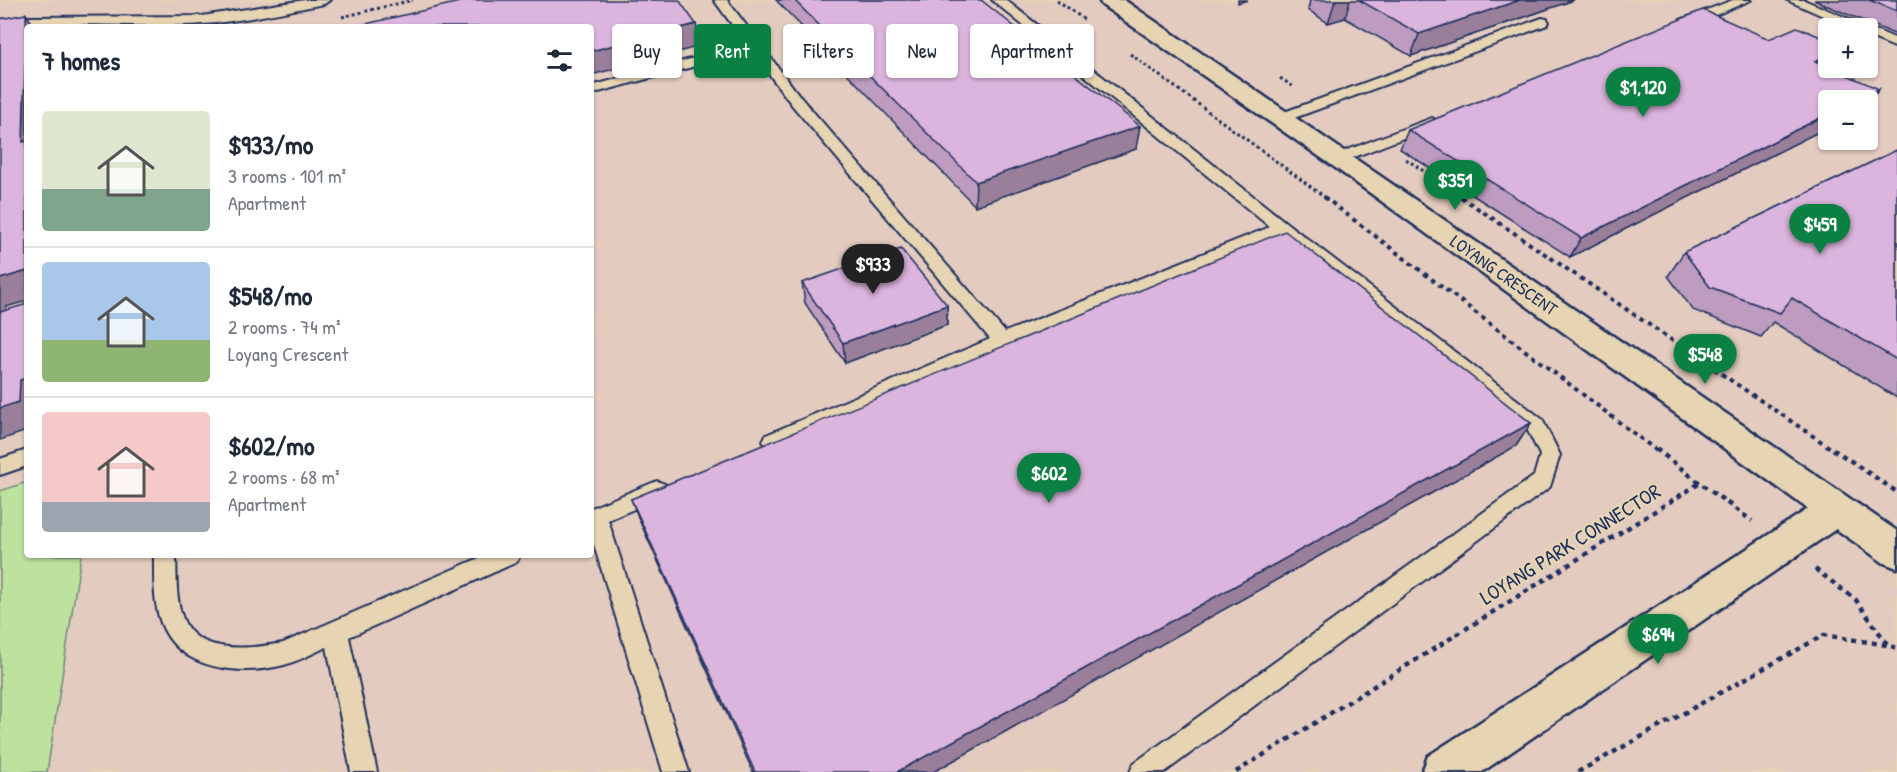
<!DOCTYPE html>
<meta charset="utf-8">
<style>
:root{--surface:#fff;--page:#f6f6f7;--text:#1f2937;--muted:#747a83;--line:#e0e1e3;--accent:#0b8043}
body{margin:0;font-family:"Patrick Hand",sans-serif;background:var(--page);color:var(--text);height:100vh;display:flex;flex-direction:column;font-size:22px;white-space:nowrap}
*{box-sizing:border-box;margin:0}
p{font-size:20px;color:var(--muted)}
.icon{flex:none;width:33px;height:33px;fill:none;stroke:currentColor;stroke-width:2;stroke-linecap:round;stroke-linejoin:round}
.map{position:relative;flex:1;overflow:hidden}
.drawer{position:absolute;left:24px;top:24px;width:570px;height:534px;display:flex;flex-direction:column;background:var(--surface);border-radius:6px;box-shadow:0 2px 4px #0004}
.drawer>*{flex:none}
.hud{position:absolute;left:612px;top:24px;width:570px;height:54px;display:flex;gap:12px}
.fabs{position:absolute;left:1818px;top:18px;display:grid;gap:12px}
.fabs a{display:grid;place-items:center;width:60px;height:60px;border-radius:6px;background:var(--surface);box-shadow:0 2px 4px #0004;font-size:30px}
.price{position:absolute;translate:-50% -51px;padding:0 14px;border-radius:21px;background:var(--accent);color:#fff;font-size:20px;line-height:39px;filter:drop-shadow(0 2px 3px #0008)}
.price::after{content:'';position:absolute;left:50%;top:36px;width:18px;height:14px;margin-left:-9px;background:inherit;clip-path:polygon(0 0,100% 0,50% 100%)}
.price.active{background:#222;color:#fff}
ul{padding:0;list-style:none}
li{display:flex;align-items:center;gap:18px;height:150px;padding:0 18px}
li+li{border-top:2px solid var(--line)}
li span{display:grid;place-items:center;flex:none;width:168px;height:120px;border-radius:6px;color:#555}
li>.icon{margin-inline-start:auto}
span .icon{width:72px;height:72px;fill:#fffc;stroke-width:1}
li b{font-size:26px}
h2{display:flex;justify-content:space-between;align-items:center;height:72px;padding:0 18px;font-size:26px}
.tag{padding:0 21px;border-radius:6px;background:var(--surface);box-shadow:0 2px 4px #0004;font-size:21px;line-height:54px}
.tag.active{background:var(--accent);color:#fff}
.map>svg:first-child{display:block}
</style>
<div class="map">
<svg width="1897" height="772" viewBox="0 0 1897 772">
<rect width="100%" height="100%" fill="#e7d4b2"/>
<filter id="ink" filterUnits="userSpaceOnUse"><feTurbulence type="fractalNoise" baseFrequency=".0167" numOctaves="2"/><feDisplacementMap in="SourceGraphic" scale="12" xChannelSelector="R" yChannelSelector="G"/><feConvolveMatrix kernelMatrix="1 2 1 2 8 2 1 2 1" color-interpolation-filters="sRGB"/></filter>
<g filter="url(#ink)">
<path fill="#e4cbbf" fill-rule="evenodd" d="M0,0H1897V772H0ZM27,27H591V555H27ZM1828,28H1868V68H1828ZM1828,100H1868V140H1828Z"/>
<path fill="#bde29d" stroke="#6c887e" stroke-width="1.5" d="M27,482V555H81L47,772H0V491Z"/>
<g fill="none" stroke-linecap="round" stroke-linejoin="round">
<g stroke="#1b2f5e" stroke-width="4">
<g id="lane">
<path d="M305,0H330L324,4C278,13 231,24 183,25C122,27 61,20 0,28V20L23,17L202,16Z"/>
<path d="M714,0H727L802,99L1005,332L1270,227L992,0H1006L1288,224L1542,419L1560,455L1550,487L1165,772H1130L1134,763L1534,476L1540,455L1527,429L1280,235L1009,346L780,447L773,449L766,447L763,441L766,435L990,339L792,105L752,51L591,94V86L746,44Z"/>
<path d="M1733,0H1751L1690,26L1685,27L1678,23L1680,20Z"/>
<path d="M1787,0H1804L1897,39V48L1868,36V28H1850Z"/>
<path d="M1542,18L1547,19L1549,22L1547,25L1286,121H1276L1274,118L1276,115Z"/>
<path d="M1432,118L1439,122L1437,125L1344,161H1334L1331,158L1334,155Z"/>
<path d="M27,450V466L0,475V459Z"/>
<path d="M657,481L665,484L668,490L665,496L608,520L689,772H663L591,535V508Z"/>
<path d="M154,555H176C177,576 175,601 184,621C199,656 254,648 283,643L486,555H520L517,562L349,637L377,772H351L327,647C313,653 299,661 284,665C242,676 179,671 161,623C153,602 154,577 154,555Z"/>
</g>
</g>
<g stroke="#1b2f5e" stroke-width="5">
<path id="street" d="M1099,0H1124L1897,531V568L1884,563L1836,529L1482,772H1422L1428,756L1808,509L1330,164L1102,5Z"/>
</g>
<g stroke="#1b2f5e" stroke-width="3" stroke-dasharray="3 3" stroke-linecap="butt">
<path d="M1057,0L1086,21"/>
<path d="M342,17L413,0"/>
<path d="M1130,54L1326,198"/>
<path d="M1280,78L1294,87"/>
<path d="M1406,159L1463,198"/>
</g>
<g stroke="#1b2f5e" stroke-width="4" stroke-dasharray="4.5 4.5" stroke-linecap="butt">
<path d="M1324,197L1657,451"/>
<path d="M1461,197L1835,451"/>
</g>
<g stroke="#1b2f5e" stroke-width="4.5" stroke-dasharray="5 5" stroke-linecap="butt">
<path d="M1656,449L1700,483"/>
<path d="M1833,449L1897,492"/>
<path d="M1815,569L1856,600L1888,645L1897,648"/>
<path d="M1236,772L1700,483L1752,521"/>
<path d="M1578,772L1824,635L1887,645"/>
</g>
<use href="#lane" fill="#e7d4b2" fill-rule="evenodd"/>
<use href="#street" fill="#e7d4b2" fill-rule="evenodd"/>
</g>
<g fill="#bd9cbf" stroke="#1b2f5e" stroke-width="1.5">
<path d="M776,0H981L1136,149L975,206Z"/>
<path d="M1310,0H1574L1411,56L1345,18L1328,23L1308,10Z"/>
<path d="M1814,0H1897V35L1835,9Z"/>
<path d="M1828,100V127L1570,257L1400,149L1408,130Z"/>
<path d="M1897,150V398L1773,322L1761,337L1693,310L1668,276L1684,252Z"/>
<path d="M802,283L947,305V325L845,363L805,303Z"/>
<path d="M1531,423L1516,446L933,772H753L640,522L631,499Z"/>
</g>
<g fill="#9a7f9b" stroke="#1b2f5e" stroke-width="1.5">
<path d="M1238,0H1248L1238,3Z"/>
<path d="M1338,0H1350L1345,18L1328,23L1335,1Z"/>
<path d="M1520,0H1574L1411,56L1419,34Z"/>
<path d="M26,14L35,27H27V44L26,43Z"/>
<path d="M696,24L701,46L591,75V51Z"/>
<path d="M1828,55V67L1815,61Z"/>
<path d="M25,66H27V147L23,142Z"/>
<path d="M1879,89L1868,105V100H1856Z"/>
<path d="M1828,114V127L1570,257L1581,238Z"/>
<path d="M1140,126L1136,149L975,206L976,182Z"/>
<path d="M27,271V301L6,307V341L0,335V279Z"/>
<path d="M947,305V325L845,363L843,343Z"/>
<path d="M27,378V431L0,440V408L20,380Z"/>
<path d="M1531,423L1516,446L933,772H897Z"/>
</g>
<g fill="#dcb5de" stroke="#1b2f5e" stroke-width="1.5">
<path d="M468,0H679L696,24L591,51V27H353Z"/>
<path d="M794,0H981L1140,126L976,182Z"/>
<path d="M1359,0H1520L1419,34Z"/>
<path d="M1869,0H1897V11Z"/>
<path d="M1703,10L1769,39L1797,27L1828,40V55L1815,61L1879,89L1856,100H1828V114L1581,238L1408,130Z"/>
<path d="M26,14L27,66H25L23,142L27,141V271L0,279V19Z"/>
<path d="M1897,150V360L1792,298L1780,313L1710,287L1684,252Z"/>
<path d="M1285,231L1531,423L897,772H755L631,499Z"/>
<path d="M901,249L947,305L843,343L802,283Z"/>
<path d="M27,304V378L20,380L19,402L0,408V312Z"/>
</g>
</g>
<g text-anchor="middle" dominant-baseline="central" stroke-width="4.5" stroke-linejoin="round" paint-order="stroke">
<g font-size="18" fill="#1b2f5e" stroke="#e7d4b2">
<text transform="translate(1504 275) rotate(35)">LOYANG CRESCENT</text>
</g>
<g font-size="21" fill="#1b2f5e" stroke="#e7d4b2">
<text transform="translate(1570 544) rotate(-32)">LOYANG PARK CONNECTOR</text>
</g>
</g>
</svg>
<div class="fabs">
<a>+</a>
<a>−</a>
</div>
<b class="price" style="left:1643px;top:118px">$1,120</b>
<b class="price" style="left:1455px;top:211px">$351</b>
<b class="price" style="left:1820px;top:255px">$459</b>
<b class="price active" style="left:873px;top:295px">$933</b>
<b class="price" style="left:1705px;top:385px">$548</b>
<b class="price" style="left:1049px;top:504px">$602</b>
<b class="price" style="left:1658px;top:665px">$694</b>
<div class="hud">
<a class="tag">Buy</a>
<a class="tag active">Rent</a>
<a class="tag">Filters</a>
<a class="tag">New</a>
<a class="tag">Apartment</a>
</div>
<section class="drawer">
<h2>7 homes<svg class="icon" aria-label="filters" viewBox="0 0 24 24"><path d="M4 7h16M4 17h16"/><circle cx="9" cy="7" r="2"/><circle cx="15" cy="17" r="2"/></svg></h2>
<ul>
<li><span style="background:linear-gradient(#dfe7d0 65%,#7fa58c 0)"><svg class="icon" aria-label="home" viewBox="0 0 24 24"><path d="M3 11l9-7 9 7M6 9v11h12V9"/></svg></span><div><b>$933/mo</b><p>3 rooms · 101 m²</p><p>Apartment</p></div></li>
<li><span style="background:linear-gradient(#a9c7e8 65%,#8fb573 0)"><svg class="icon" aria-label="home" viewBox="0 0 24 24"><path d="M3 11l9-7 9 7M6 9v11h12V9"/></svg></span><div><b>$548/mo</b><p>2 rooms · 74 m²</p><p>Loyang Crescent</p></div></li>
<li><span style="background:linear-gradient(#f6c9c9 75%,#9aa5b1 0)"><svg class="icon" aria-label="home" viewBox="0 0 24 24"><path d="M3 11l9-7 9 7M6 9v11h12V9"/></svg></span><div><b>$602/mo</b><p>2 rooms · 68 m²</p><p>Apartment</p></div></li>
</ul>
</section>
</div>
